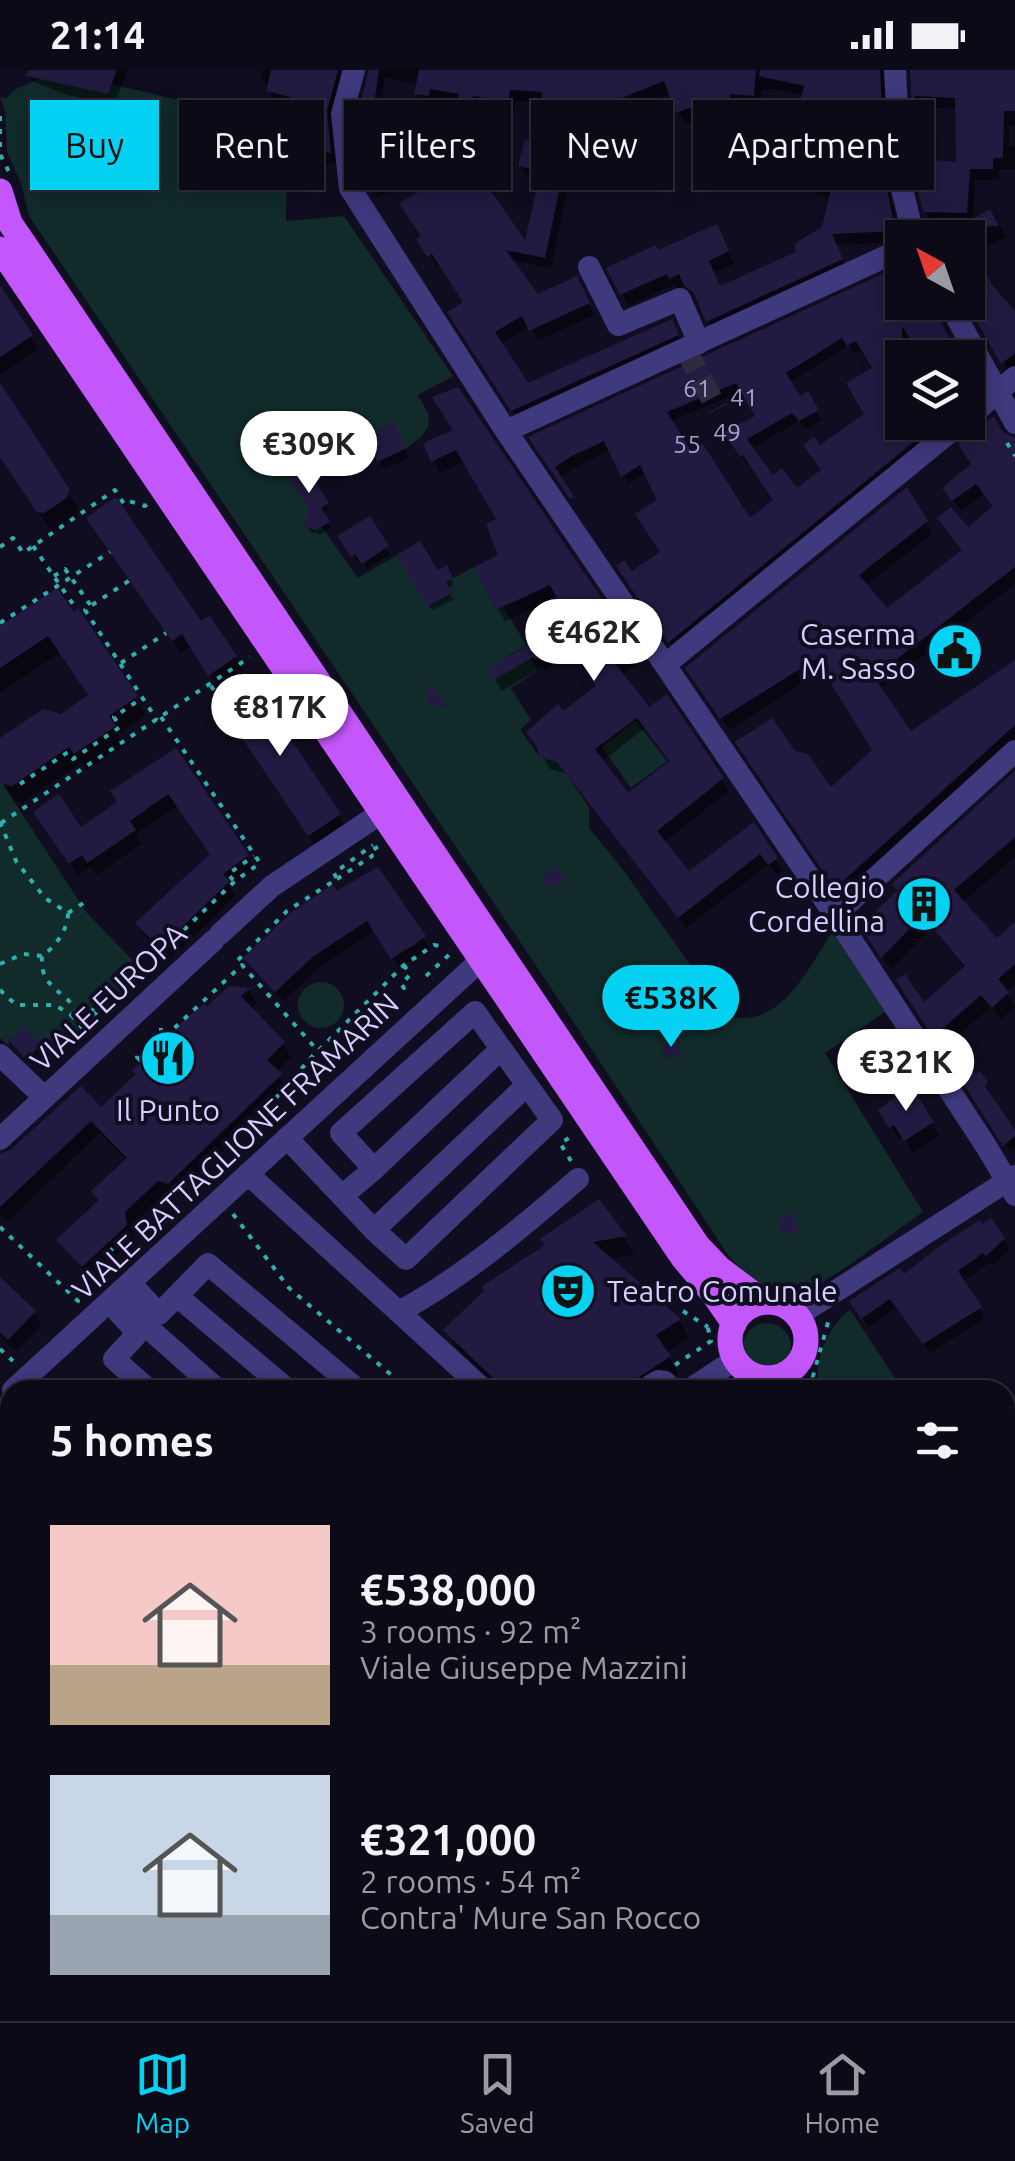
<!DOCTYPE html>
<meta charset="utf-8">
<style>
:root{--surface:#0d0a18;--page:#1b1825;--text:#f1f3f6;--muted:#9a9aa2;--line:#2d2b37;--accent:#05d1f2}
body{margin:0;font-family:Ubuntu,sans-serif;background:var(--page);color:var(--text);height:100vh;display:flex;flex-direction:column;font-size:38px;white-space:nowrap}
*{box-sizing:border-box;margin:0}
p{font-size:32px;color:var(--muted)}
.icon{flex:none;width:55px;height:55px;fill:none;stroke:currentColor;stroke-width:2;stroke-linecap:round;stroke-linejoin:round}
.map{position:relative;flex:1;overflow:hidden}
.drawer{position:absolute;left:0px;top:1310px;width:1015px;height:642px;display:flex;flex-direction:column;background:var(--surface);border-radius:30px 30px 0 0;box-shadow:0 5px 25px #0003,0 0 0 2px var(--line)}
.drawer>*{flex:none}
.guide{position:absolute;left:30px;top:30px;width:955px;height:90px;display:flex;gap:20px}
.needle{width:65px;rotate:320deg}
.fabs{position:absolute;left:885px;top:150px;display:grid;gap:20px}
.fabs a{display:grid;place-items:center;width:100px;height:100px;border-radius:0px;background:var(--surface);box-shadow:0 5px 25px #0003,0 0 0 2px var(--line);font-size:50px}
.price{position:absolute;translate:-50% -85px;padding:0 22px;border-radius:35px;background:#fff;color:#222;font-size:32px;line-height:65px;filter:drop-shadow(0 2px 5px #0008)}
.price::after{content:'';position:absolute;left:50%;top:60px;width:30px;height:22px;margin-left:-15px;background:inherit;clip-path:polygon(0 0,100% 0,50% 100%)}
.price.current{background:var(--accent);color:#111}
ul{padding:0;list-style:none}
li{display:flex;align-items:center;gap:30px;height:250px;padding:0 50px}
li span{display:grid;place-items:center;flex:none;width:280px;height:200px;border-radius:0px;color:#555}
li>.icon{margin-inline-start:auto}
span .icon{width:120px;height:120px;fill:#fffc;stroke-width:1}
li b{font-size:42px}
h2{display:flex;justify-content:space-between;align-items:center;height:120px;padding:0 50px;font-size:42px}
.tag{padding:0 35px;border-radius:0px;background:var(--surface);box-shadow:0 5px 25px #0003,0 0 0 2px var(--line);font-size:35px;line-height:90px}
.tag.current{background:var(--accent);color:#111}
.status{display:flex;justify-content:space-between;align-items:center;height:70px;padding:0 50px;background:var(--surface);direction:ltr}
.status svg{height:28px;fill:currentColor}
.dock{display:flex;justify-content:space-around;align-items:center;height:140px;border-top:2px solid var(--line);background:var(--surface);font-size:28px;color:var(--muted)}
.dock a{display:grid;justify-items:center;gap:5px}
.dock .current{color:var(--accent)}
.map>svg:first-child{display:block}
</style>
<div class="status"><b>21:14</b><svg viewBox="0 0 49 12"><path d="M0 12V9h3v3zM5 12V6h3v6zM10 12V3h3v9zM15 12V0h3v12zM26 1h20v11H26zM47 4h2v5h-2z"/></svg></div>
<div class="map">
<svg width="1015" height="1951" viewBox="0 0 1015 1951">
<rect width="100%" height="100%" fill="#110d20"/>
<g fill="#112a2a">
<path d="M43,7L111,14L288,56L286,151L344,146L453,306L418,325L428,344L429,355L421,367L404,380L394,353L365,366L374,386L335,405H324L312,390L304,395L317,460L322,457L358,508L397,485L427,535L451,523L446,512L474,497L496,540L504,537L526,575L507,587L508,590L531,588L538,600L511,618L531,650L520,660L540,687L554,686L589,737V758L624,801L726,946C782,961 809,896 836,856L888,940L825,983L923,1142C899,1159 876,1176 852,1193C798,1231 772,1238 726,1182L531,888L29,146L21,113L7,82L5,41L0,27L6,28L16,19Z"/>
<path d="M636,651L667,691L631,718L602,677Z"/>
<path d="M0,710L86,842L143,901L120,923L114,917L75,953L80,961H73L67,973L38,996L29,995L45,978L25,957L9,970V976L0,968Z"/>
<circle cx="321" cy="935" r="23"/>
<path d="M850,1240L903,1320H818C815,1290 826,1258 850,1240Z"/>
<circle cx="767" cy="1277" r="24"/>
<path d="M1015,1399V1482L1005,1484V1406Z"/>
<path d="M687,1942H790V1943L786,1951H678Z"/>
</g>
<g fill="#0007" fill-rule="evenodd">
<path d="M26,0H128L114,35L67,25L32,11Z"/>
<path d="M263,0H354L336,94L323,93L316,78L305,77L302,72L294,71L287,59L291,37L276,33L261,6Z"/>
<path d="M369,0H893L885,14L891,130L901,172L836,175L848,202L715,263L701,233L687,215L678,219L676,214L629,236L610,200L658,183L723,169L734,194L713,203L720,219L799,183L825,159L831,128L806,120L800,109L845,90L856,53L809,48L802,37L804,25L774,19L762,20L760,37L736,35L735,54H730L726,61L719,47L708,51L705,46L685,54L671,23L596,53L590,43L565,54L549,52L542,40L543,33L516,31L513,42L479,36L469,83L455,90L449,79L460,34L436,29L435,37L423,35L416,23L418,14L385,7L380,44L408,47L415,59L413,72L395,71L401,116L377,128L370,117Z"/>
<path d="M911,0H1015V56H1009V76H1015V99H999V110H975L973,152L995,147L1006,167L972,185L991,217L1015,245V300L1010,304L968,227V168H950L962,162L960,159L969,154L932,153L925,141L958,95L957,39L920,37V51L915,42Z"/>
<path d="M567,77L574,88L551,198L510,190L537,227L576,210L594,245L538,271L530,256L500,274L527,316L678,263L684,277L520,351L457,253L466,233L440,193L436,196L420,170L457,103L462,111L484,101L497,122L492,126L526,176L542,110L528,107L521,95Z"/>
<path d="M902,198V232L958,288H902V352H953L675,580L624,505L631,504L662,483L660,431L646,403L628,414L611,379L558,407L532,368ZM849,275L854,283L863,278L875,298L867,345L824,401L797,422L772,408L751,379L799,351L805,359L822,350L807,325L799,329L789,313ZM743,321L758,347L732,373L747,394L750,392L776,431L749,451L690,384L670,351Z"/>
<path d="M0,220L38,279L0,305Z"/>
<path d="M968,304L982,329L968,341Z"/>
<path d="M0,318L78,438L77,446L55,460L50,459L0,383Z"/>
<path d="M398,364L409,388L384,399L368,368Z"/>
<path d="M1005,368H1015V514L879,620L910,665L1015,593V672L848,825L841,824L745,684L793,683L830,721L875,681L825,599L729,660L695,610L906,420L932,464L865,516L887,541L964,482L940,449L967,460L995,437L984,424L961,441L952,430Z"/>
<path d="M426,375L497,379L641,592L621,605L649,640L722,709L729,721L663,773L688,804L753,756L783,801L777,806L769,794L686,858L567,704L550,699L543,686L562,645L599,617L595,591L585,575L544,601L542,597L502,621L489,600L560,558L567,540L559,526L505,551L477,498L502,486L500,450L465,391L440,403ZM645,658L671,693L628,727L601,692Z"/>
<path d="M312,414L330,439L322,445L331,458L321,464L310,462L307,457Z"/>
<path d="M369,449L390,484L367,499L361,490L357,492L340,467Z"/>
<path d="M97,462L235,587L243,600L218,617L191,576L181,583Z"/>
<path d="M400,486L437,503L446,498L454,515L447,518L453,530L432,540Z"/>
<path d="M78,542L146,645L118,665L124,675L86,701L81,693L23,733L16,732L0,708V671L61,647L90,627L60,583L0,623V559L73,546Z"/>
<path d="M238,661L339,745L354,772L325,791Z"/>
<path d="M176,681L255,799L230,817L235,826L169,890L146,867L138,854L212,785L178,736L136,764L142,774L96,805L91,797L78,806L44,756L81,760L120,733Z"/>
<path d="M1015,709V787L962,833L997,872L1015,855V914L1006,922L1015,937L1001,949L991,937L942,979L907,924L923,936L966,898L931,858L891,900L871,870Z"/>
<path d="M377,800L430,878L400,898L375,860L320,897L283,931L246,889Z"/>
<path d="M230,918L249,920L257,933L250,939L283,974L291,987L276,1002L288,1020L176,1127L166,1123L131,1156L133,1169L91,1209L59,1170L101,1133L127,1091L100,1063L8,1151L0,1143V1089L101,1041Z"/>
<path d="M12,971L40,976L44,984L32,996Z"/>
<path d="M950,989L975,1007L979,1004L991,1023L988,1025L1015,1064V1078L1010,1082Z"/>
<path d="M910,1019L939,1066L913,1083L903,1067L899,1070L881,1040Z"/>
<path d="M599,1133L635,1184L608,1189L679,1250L689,1268L666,1283L679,1305L657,1320H500L457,1278L447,1260Z"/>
<path d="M1003,1169L1009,1179L993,1195L991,1192L962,1212L985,1248L930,1283L898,1237L869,1257L852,1231Z"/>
<path d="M0,1211L34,1243L41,1256L16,1281L0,1266Z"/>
<path d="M1015,1367V1417L1005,1424V1375Z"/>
<path d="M1013,1562L1015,1563V1694L1005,1682V1573Z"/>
<path d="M8,1599L10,1601V1665L0,1655V1607Z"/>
<path d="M0,1719L10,1732V1771L0,1765Z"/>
<path d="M1005,1724L1015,1733V1775L1005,1767Z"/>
<path d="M1015,1780V1841L1013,1844L1005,1837V1794Z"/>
<path d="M0,1801L10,1807V1830L0,1849Z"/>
<path d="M10,1841V1850L2,1866L7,1876L2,1888L0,1859Z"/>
<path d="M25,1942H106L102,1950L97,1948L96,1951H80L64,1944L61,1951H40Z"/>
<path d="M130,1942H171L167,1951H127Z"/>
<path d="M240,1942H267L262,1951Z"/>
<path d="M373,1942H386L389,1951H370Z"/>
<path d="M462,1942H553L552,1946L563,1951H484Z"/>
</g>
<g fill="#231a41" fill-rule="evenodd">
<path d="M28,0H117L108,24L27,6Z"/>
<path d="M271,0H338L327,41L331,83L314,81L315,67L296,66V61L284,59L290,27L266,21Z"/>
<path d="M369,0H379L373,41L410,44L407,61L390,60L396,104L368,118L357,45Z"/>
<path d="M419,0H756L754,26L730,24L729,44L724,43L718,52L713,35L699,40L697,35L676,43L664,11L587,42L586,30L558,43L540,41L542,22L510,20L508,32L473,26L464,71L446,80L459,24L430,19L429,26L414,24Z"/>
<path d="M760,0H880L886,116L896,161L832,164L843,189L706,252L694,223L684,215L679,204L669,209L667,204L620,225L606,198L656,175L658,180L717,154L729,181L709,191L720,216L796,182L795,173L822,157L831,119L797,109L806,75L843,87L857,43L799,37L804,16L759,6Z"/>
<path d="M910,0H1015V41H1004L1003,88H993V99H970L967,143L923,142L916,113L915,88L956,92L955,28L915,26V42H912Z"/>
<path d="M535,68L569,74L545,188L506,180L538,224L577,206L590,233L529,261L522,246L495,262L528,313L672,249L679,265L511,341L447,242L463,232L432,184L427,187L416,169L421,166L399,133L458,100L456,112L475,98L478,103L485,98L493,110L486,114L525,170L541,101L518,96L525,69L534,71Z"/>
<path d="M990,139L999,156L957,158Z"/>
<path d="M968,174L993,216L1015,241V283L1001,294L968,236Z"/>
<path d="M902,195V232H929L961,288H922L902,256V352H938L668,573L616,496L624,490L632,501L660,482L635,444L657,430L640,395L621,407L604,371L570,387L555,397L574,427L570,429L528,367ZM842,268L847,276L856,271L872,298L846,313L864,344L820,375L814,367L803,375L821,400L797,418L782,398L773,405L747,369L792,343L799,351L819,340L808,321L800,326L786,303ZM736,313L755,346L723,363L740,386L743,385L773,430L750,448L703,374L691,381L667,342Z"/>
<path d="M0,215L33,265L0,287Z"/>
<path d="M0,313L69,418L68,427L44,443L37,442L0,387Z"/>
<path d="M458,317L636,579L615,593L649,637L667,624L724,708L657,761L689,801L754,752L778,788L768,795L760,784L678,848L557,692L540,687L537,677L526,662L558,634L563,641L596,616L591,608L594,606L586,594L592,590L576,564L536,590L533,587L493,611L486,600L557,557L551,548L563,539L550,515L496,540L474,497L498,485L486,454L496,449L456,380L431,392L423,373L453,360L432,327ZM637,648L669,691L628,723L595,679Z"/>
<path d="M994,346L1002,361L1015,368V497L874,607L911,661L1015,590V655L841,813H831L735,672L772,648L795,681L808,684L831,717L872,680L816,589L720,649L685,598L907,417L928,451L859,505L887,538L962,480L937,448L951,437L968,457L993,436L976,414L952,431L942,418L971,394L958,374Z"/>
<path d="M394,353L407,378L377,392L365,366Z"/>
<path d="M304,394L329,433L321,438L330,451L317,460L304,457L308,437L284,401Z"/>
<path d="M116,427L201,551L210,546L237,586L208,606L182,564L172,571L86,448Z"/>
<path d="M370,446L389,476L362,494L355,484L351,487L337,466Z"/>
<path d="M420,471L438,500L447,495L453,508L446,512L452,523L427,536L397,485Z"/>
<path d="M57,518L74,542L78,538L138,626L109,646L116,656L74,684L69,677L12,716L3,714L0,710V668L43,639L61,644L88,625L48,566L0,598V556Z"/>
<path d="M430,611L449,638L426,635Z"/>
<path d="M252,612L341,744L308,766L219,634Z"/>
<path d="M176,678L249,785L223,804L230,811L160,878L135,853L210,784L168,724L130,751L136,760L87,793L82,785L69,794L33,742L59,724L81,757L117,732L110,721Z"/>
<path d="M1015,701V767L954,820L997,868L1015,852V894L998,909L1009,922L992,938L981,925L933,967L896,910L905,904L924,932L965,896L922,846L881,888L860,856L898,820L892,814Z"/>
<path d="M556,795L566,810L555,817L543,815L545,802Z"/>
<path d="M378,797L426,866L414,875L391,889L367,851L314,886L275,922L243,888L293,841L332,815L337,821Z"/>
<path d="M229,916L251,918L241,926L285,972L267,990L282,1004L168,1114L158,1111L125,1142L127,1155L82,1197L56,1170L99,1130L91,1121L127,1088L91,1051L0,1137V1084L10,1080L81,1016L101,1037L136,1004L132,1001L192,943L204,934L207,936Z"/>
<path d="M24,956L42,974L26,989L9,971Z"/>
<path d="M672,969L682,983L674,989L663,987V975Z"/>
<path d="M959,979L976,1004L980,1001L988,1013L985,1016L1015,1060V1066L1003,1076L947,988Z"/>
<path d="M911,1015L934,1052L904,1071L894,1055L889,1058L878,1040Z"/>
<path d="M599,1129L627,1166L593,1172L681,1249L656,1265L671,1286L620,1320H499L494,1309L443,1260L485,1220L481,1217L545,1175L540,1169Z"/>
<path d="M789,1141L800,1158L792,1164L778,1161L780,1148Z"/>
<path d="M991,1148L1005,1168L986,1186L983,1183L958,1201L982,1237L923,1274L890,1229L861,1249L849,1231L900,1198L904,1204L944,1173L980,1150L983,1154Z"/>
<path d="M0,1207L36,1241L8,1270L0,1263Z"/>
</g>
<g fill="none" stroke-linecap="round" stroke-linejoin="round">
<path stroke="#2e2a41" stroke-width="22" stroke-dasharray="22 11" stroke-linecap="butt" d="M686,280L717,339"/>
<g stroke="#30afac" stroke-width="4" stroke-dasharray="5 8" stroke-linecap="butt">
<path d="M0,46V84L10,104"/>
<path d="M1007,373L1015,386"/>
<path d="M33,476L77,540"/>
<path d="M0,477L13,468L23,483L115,420L124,434L129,431L145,436L149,433"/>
<path d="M54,506L65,499L91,536L85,540L157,650"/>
<path d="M92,535L130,510"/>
<path d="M0,553L110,482"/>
<path d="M121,593L166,563"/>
<path d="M211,616L222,632"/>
<path d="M161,647L260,793L235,811L161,882"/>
<path d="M20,714L68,682L73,689L120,657L114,647L142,628"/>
<path d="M0,752L16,791L45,828L68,843C68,860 55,877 42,886C40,909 52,916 67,929C73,935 77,944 81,951L114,920L117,924L84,954L87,957"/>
<path d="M1,753L250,587"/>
<path d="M337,809L372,786L369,783L380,775"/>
<path d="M233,810L228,804L254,786"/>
<path d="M68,843L85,832"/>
<path d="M238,890L287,841L337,809L334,803L373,775"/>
<path d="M0,894L23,884L42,886"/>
<path d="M404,895L410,905L401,914L404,918L409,913"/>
<path d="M426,906L452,882"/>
<path d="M0,920L16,935H55L71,945L75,942"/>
<path d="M71,945L84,960"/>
<path d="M161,958V965L137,987L140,990L242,895L318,981L404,895L434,875L445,877"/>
<path d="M31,988L44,977"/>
<path d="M267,1038L317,981"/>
<path d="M571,1091L560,1073L575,1065"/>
<path d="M155,1139L169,1154"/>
<path d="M233,1144L289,1218L409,1320"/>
<path d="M0,1157L78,1231L76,1233"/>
<path d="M109,1182L127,1165"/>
<path d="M683,1241L708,1257"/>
<path d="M0,1279L13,1291"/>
<path d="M675,1295L711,1271L707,1254"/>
<path d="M45,1318L67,1311L95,1320"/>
<path d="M816,1320L813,1306L829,1249"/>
<path d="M4,1900L10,1886"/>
<path d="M745,1951L754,1942"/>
<path d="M789,1951L793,1942"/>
</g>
<g stroke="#3f397e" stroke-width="22">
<path d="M354,0L342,44L350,118L506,361L835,845L986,1076L1015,1125"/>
<path d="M895,0L901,115L914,168"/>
<path d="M589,197L618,255L680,229L699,273"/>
<path d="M948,232L1015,353"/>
<path d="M968,348L1015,307"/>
<path d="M506,361L902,179"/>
<path d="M666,594L962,352"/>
<path d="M835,845L1015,681"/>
<path d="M220,864L272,816L381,743"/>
<path d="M0,985L44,1027"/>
<path d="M287,1068L374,1160L406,1189L552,1050L475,942L341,1063L374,1099"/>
<path d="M0,1069L213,871"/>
<path d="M248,1104L484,1320"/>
<path d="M342,1126L374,1099L501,979"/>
<path d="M374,1160L527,1015"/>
<path d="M131,1214L159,1244L208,1194L358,1320"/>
<path d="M177,1226L288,1320"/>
<path d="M129,1234L154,1263L218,1320"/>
<path d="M399,1242C466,1205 521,1158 578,1109"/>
<path d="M119,1243L138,1263L114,1289L149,1320"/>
<path d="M797,1246L1015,1106"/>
<path d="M13,1320L493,879"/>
<path d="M644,1320L658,1311L665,1312L673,1320"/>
<path d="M689,1320L736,1289"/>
<path d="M0,1339L10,1351"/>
<path d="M0,1369L10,1382"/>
<path d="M0,1440L10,1452"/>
<path d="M1005,1494L1015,1493"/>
<path d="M0,1498L10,1511"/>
<path d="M0,1545L10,1551"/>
<path d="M0,1676L10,1687"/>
<path d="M1005,1858L1015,1864"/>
<path d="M432,1942L454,1951"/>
<path d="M834,1942L845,1951"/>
<path d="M0,1943L10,1918"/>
<path d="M658,1951L668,1942"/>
</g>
<g stroke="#c457fb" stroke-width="25">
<path d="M0,121L10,153L25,175L698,1176L719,1198L764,1232"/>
<path d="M0,179L683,1188L714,1225L734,1254"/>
<circle cx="768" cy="1270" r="38"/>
<path d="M1005,1511L1015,1515"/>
<path d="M1005,1534L1015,1538"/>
</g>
</g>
<defs>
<g id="civic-disc" transform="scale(2.875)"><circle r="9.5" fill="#05d1f2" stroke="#110d20"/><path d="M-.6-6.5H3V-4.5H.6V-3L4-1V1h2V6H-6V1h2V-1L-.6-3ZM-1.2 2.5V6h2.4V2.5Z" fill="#111"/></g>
<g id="building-disc" transform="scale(2.875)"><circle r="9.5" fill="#05d1f2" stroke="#110d20"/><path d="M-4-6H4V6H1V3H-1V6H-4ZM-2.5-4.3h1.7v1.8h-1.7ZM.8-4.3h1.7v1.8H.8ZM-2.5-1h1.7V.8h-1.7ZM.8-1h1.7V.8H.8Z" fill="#111"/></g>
<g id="restaurant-disc" transform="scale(2.875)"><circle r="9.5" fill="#05d1f2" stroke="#110d20"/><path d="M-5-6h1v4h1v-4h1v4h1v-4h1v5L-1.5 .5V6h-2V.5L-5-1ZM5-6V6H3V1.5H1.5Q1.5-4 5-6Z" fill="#111"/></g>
<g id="theatre-disc" transform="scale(2.875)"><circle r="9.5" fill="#05d1f2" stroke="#110d20"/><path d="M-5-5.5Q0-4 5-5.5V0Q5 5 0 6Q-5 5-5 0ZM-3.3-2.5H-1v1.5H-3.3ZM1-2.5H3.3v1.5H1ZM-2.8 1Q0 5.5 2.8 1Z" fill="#111"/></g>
</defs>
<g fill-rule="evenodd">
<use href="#civic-disc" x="955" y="581"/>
<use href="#building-disc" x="924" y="834"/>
<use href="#restaurant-disc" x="168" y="988"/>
<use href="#theatre-disc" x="568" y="1221"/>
</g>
<g text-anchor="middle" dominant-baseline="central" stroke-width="8" stroke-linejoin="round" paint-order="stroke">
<g font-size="25" fill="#a8a1cf">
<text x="697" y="318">61</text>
<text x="744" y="327">41</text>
<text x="727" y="362">49</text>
<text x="687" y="374">55</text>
</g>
<g font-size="30" fill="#d5cefe" stroke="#110d20" text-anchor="end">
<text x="916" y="564">Caserma<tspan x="916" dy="34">M. Sasso</tspan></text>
<text x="885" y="817">Collegio<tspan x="885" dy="34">Cordellina</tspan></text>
<text x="168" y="1040" text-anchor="middle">Il Punto</text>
<text x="607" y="1221" text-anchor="start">Teatro Comunale</text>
</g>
<g font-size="30" fill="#d5cefe" stroke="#110d20">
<text transform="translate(108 927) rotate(-43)">VIALE EUROPA</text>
<text transform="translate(235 1076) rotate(-43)">VIALE BATTAGLIONE FRAMARIN</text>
</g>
</g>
</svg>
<div class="fabs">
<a><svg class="needle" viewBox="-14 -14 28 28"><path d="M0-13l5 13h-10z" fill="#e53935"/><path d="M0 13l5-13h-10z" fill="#9a9aa2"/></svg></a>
<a><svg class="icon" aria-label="layers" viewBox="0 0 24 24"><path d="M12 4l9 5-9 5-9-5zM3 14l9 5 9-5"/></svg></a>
</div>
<b class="price" style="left:309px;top:426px">€309K</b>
<b class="price" style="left:594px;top:614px">€462K</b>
<b class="price" style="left:280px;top:689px">€817K</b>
<b class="price current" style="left:671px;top:980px">€538K</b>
<b class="price" style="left:906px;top:1044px">€321K</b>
<div class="guide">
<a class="tag current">Buy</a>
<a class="tag">Rent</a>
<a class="tag">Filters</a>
<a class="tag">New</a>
<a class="tag">Apartment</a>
</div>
<section class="drawer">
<h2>5 homes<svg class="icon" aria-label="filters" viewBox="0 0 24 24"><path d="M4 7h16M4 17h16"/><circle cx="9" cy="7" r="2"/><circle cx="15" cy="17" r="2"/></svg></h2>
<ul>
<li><span style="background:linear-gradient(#f6c9c9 70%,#b9a48a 0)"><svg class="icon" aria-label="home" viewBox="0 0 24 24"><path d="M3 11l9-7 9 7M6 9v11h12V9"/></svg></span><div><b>€538,000</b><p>3 rooms · 92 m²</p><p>Viale Giuseppe Mazzini</p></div></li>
<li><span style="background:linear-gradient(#c9d6e8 70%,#9aa5b1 0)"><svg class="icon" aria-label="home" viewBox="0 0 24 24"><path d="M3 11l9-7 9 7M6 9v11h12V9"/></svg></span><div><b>€321,000</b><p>2 rooms · 54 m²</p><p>Contra' Mure San Rocco</p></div></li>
</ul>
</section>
</div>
<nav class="dock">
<a class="current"><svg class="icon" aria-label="map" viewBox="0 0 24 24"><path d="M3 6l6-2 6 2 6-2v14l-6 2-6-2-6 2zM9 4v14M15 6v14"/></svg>Map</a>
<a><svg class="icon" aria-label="saved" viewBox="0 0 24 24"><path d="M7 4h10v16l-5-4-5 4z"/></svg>Saved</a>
<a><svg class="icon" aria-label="home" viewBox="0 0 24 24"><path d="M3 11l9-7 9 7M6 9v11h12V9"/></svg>Home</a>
</nav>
